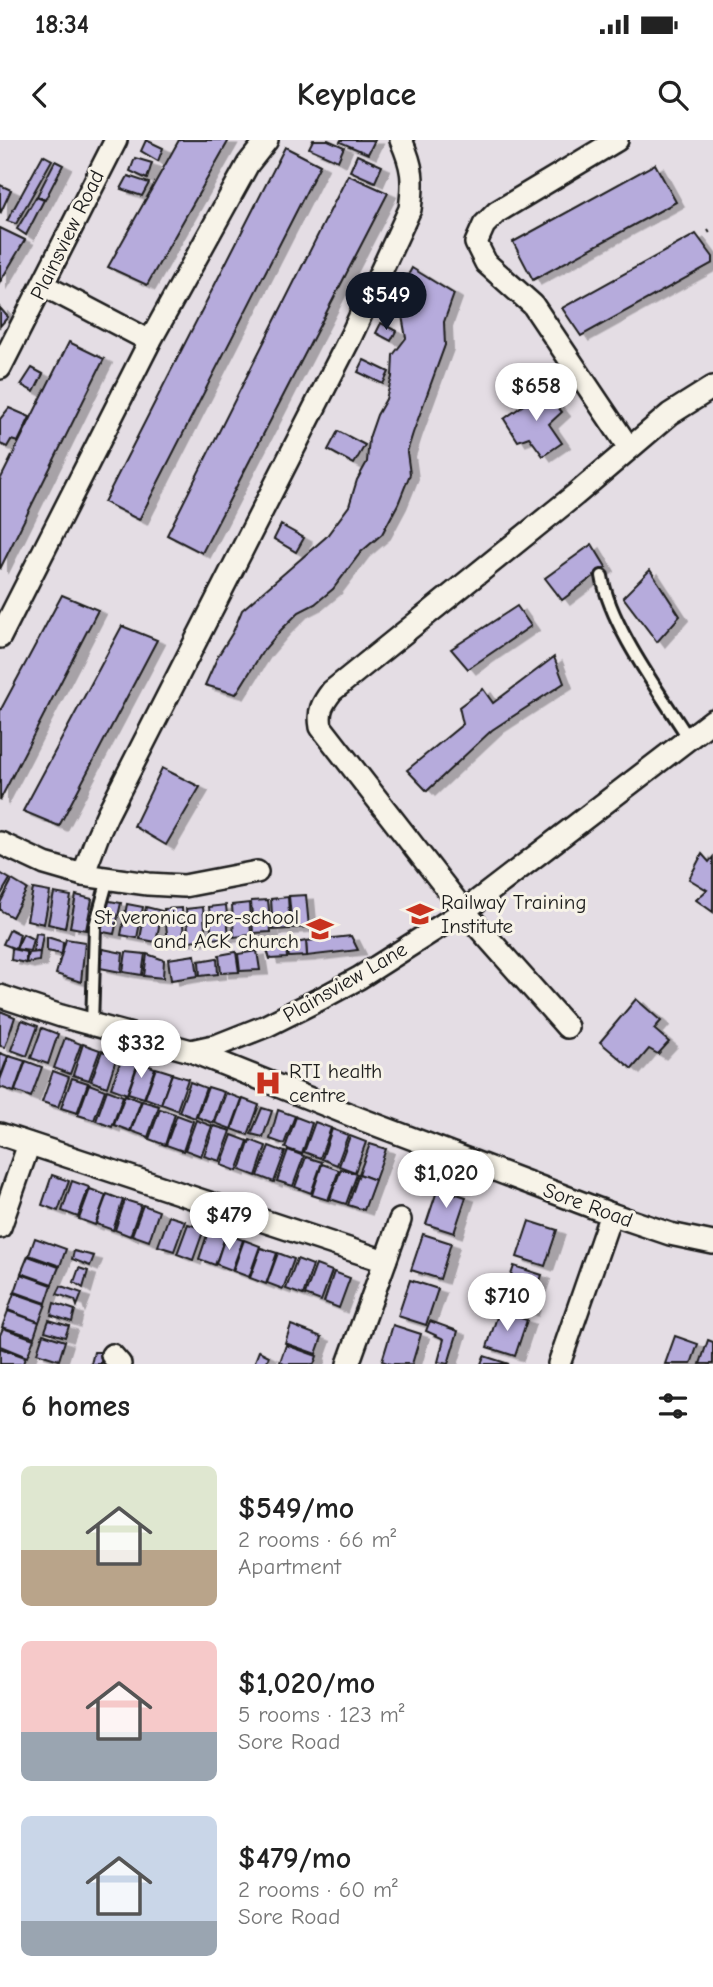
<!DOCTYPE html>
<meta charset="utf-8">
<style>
:root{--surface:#fff;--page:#f2f2f2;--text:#222;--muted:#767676;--accent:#111827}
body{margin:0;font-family:"Comic Neue",sans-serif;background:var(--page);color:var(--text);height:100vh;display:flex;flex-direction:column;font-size:26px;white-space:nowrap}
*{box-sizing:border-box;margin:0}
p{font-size:23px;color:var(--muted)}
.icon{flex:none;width:38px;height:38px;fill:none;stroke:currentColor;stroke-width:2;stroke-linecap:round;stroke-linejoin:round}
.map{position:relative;height:1224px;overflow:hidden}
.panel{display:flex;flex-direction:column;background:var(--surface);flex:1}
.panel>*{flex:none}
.price{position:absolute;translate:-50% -60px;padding:0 16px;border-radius:24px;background:#fff;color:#222;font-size:23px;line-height:46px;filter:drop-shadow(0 2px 4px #0008)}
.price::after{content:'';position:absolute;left:50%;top:42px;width:21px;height:16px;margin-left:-10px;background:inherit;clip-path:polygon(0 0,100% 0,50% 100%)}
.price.current{background:var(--accent);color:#fff}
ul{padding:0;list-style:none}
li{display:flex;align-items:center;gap:21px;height:175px;padding:0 21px}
li span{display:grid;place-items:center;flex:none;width:196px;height:140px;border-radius:10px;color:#555}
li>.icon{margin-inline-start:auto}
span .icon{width:84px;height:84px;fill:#fffc;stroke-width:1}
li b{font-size:30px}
h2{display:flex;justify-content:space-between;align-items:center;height:84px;padding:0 21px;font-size:30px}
.status{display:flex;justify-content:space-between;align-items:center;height:49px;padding:0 35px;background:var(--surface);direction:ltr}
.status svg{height:19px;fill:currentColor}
header{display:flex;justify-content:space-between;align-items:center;height:91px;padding:0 21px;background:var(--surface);font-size:32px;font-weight:800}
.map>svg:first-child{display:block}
</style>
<div class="status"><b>18:34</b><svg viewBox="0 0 49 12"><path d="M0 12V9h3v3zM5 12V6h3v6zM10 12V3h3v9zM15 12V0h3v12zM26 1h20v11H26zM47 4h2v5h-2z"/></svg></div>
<header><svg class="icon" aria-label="back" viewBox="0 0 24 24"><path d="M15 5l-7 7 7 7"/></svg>Keyplace<svg class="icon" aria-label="search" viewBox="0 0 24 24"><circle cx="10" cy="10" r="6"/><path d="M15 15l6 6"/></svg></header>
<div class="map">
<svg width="713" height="1224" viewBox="0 0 713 1224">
<defs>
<filter id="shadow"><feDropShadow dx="8" dy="4.5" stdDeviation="0" flood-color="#0004"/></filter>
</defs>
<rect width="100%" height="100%" fill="#e4dde4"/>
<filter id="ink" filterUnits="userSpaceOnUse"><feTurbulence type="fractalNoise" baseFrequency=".0143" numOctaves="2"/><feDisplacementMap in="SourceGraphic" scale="14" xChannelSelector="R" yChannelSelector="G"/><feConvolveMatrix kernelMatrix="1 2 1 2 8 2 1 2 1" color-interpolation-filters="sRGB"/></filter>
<g filter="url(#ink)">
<g fill="#b6abdc" stroke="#1c1c1c" stroke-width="2" filter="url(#shadow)">
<path d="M146,0L163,8L158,21L141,11Z"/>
<path d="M179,0H229L147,145L108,127Z"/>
<path d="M313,0H328L344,7L338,21L309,8Z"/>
<path d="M341,0H375L368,14L340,2Z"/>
<path d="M285,7L320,25L139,380L104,362Z"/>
<path d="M43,15L52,20L16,84L7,81Z"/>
<path d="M357,15L382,26L375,42L350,31Z"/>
<path d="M135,18L152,23L147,39L130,31Z"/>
<path d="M55,21L63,25L45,60L37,56Z"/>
<path d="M655,24L676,62L533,140L513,102Z"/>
<path d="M348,35L388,53L202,413L167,395Z"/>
<path d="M128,36L149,43L142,56L121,49Z"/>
<path d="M0,45L11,50L0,74Z"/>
<path d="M36,57L44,60L26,95L17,89Z"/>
<path d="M0,88L25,100L0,142Z"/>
<path d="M696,94L713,117V123L581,196L562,168Z"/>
<path d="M412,128L454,154L444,182L445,205L413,293L407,312L410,334L398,364L382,394L361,412L333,449L315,464L299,472L281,490L263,511L236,554L205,545L218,516L233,492L242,470L326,397L349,366L357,340L367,322L369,298L377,275L386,259L392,237L393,215L406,198L398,153Z"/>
<path d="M0,168L8,177L0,186Z"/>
<path d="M381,183L396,191L391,201L376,193Z"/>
<path d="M69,202L104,219L0,429V340Z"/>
<path d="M364,220L389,232L383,244L358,232Z"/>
<path d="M32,228L43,234L34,252L21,245Z"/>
<path d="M544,250L562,272L549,284L562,303L543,316L529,297L518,301L504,279Z"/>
<path d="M9,268L30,277L18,302L11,300L7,307L0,304V279Z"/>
<path d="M338,291L365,305L354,324L328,310Z"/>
<path d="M281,385L304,398L296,412L274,399Z"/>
<path d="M592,404L606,427L562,460L545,438Z"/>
<path d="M650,430L680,476L657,502L623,457Z"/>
<path d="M62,455L98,470L0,660V571Z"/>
<path d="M517,466L531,486L468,529L451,509Z"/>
<path d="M122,486L157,500L59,686L23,671Z"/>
<path d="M554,517L564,543L492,590L427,651L407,630L463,584L459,567L483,549L493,563Z"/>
<path d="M162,628L200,647L166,705L134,686Z"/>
<path d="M702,714L709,722L713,717V772L696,760L707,750L689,739Z"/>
<path d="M0,733L10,739L0,756Z"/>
<path d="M12,740L27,749L12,777L0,770V763Z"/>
<path d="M33,749L50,752L44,784L27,780Z"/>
<path d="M54,753L71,756L65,788L48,784Z"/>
<path d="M76,755L92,759L86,790L70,787Z"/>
<path d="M306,755L309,787L292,788L289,756Z"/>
<path d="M288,757L290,789L273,790L271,759Z"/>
<path d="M104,760L121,763L114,794L98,791Z"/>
<path d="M268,760L271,792L253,793L251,761Z"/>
<path d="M249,763L251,795L234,797L232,765Z"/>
<path d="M127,764L143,767L137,798L121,795Z"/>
<path d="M226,765L229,797L212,799L209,767Z"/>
<path d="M146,767L162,771L156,802L140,799Z"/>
<path d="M203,767L206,799L189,801L186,769Z"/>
<path d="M182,768L184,800L168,801L164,769Z"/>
<path d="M10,789L20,794L16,809L3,804Z"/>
<path d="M36,793L43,794L40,812L33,811Z"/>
<path d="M23,794L33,799L30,811L16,809Z"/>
<path d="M351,796L358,810L307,816L306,801Z"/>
<path d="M47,797L63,802L62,814L47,811Z"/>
<path d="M66,799L85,802L81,842L56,834Z"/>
<path d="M306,801L307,816L289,817L286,805Z"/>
<path d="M265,804L286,805L287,818L270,819Z"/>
<path d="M12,809L26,812V823L11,820Z"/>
<path d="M103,809L123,813L121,832L100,828Z"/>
<path d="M257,811L260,830L240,831L238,814Z"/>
<path d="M40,812L39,821L26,823L28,813Z"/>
<path d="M126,812L145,814L142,835L123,832Z"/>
<path d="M236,812L239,832L221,833L219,815Z"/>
<path d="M147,814L164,820L163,838L144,836Z"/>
<path d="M195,815L198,836L171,840L168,819Z"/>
<path d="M217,818L218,834L200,836L199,821Z"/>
<path d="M636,859L661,881L654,889L669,902L658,914L649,909L632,929L600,902Z"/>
<path d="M0,871L15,877L5,907L0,906Z"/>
<path d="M22,880L38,886L27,916L11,910Z"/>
<path d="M42,888L58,894L48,924L31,918Z"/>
<path d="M65,898L81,904L70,934L54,928Z"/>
<path d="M83,904L100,910L89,940L73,935Z"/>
<path d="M102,911L117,916L107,947L91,941Z"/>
<path d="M0,913L8,916L0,938Z"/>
<path d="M9,916L25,921L14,952L0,947V940Z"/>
<path d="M122,917L138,923L127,954L111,948Z"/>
<path d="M26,921L42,927L31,957L15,951Z"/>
<path d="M139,922L155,928L144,958L128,953Z"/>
<path d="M156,928L172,933L161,964L145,958Z"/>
<path d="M53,931L69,937L58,967L42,962Z"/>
<path d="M172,934L188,939L177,970L161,964Z"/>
<path d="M72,938L88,943L77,973L61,968Z"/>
<path d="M190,942L206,948L195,978L179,972Z"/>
<path d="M89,944L105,950L94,980L78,975Z"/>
<path d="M208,947L224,952L213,983L197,977Z"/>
<path d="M107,950L123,956L112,987L96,981Z"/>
<path d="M226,953L242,959L231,989L215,983Z"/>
<path d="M125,955L141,961L130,991L114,985Z"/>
<path d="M243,959L259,965L248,995L232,989Z"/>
<path d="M142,961L159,966L148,997L131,991Z"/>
<path d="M262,968L272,971L263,997L251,994Z"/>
<path d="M160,969L175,974L165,1005L149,999Z"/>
<path d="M278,970L295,976L284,1004L270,999Z"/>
<path d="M177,975L193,981L183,1011L166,1005Z"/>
<path d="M296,977L312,983L302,1014L285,1008Z"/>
<path d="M196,980L212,986L201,1016L185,1010Z"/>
<path d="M315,982L331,988L320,1018L304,1012Z"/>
<path d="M214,986L231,991L220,1021L204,1016Z"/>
<path d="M332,989L348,995L337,1025L322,1019Z"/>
<path d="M232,995L248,1001L237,1031L221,1025Z"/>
<path d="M350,996L366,1002L355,1032L339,1026Z"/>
<path d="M250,1000L266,1006L256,1036L240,1030Z"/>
<path d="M370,1004L386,1009L375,1040L359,1034Z"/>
<path d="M269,1006L285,1012L274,1042L258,1036Z"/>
<path d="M288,1010L304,1016L293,1046L277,1041Z"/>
<path d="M306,1017L322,1022L311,1053L295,1047Z"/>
<path d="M322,1024L339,1030L328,1060L312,1055Z"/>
<path d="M341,1029L357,1034L346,1064L330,1059Z"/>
<path d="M359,1034L375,1040L364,1070L348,1065Z"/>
<path d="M52,1035L69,1041L58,1071L42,1065Z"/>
<path d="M72,1041L89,1047L78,1077L62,1071Z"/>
<path d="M438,1048L466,1057L454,1093L426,1084Z"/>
<path d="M90,1049L106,1055L95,1085L79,1079Z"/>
<path d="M107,1054L123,1060L113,1090L96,1084Z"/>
<path d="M125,1060L141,1065L130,1096L115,1090Z"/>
<path d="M143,1065L159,1071L149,1101L132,1095Z"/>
<path d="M169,1076L185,1081L174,1111L158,1106Z"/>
<path d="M529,1081L557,1090L545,1126L517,1117Z"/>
<path d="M188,1084L204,1089L193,1120L177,1114Z"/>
<path d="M209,1089L226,1095L215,1125L199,1119Z"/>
<path d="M226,1094L243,1100L232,1130L216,1124Z"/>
<path d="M423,1094L451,1103L440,1139L411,1130Z"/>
<path d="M35,1098L66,1109L60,1126L29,1115Z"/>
<path d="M244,1100L260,1106L249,1137L233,1131Z"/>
<path d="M261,1108L277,1113L266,1144L250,1138Z"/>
<path d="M74,1111L94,1116L90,1126L72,1119Z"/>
<path d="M278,1113L294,1119L283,1149L267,1143Z"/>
<path d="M28,1116L59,1127L52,1144L21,1133Z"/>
<path d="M297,1119L313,1125L303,1155L286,1149Z"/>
<path d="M316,1125L332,1131L321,1161L305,1155Z"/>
<path d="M514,1126L542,1135L530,1171L502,1162Z"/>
<path d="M79,1128L88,1131L83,1148L74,1142Z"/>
<path d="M334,1132L350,1138L339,1168L324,1162Z"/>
<path d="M21,1134L52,1145L46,1163L15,1152Z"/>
<path d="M410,1140L438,1149L426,1185L398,1176Z"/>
<path d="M61,1146L82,1153L77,1166L75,1160L57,1154Z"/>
<path d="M14,1153L46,1164L39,1182L8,1170Z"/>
<path d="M54,1163L75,1170L72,1182L51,1175Z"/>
<path d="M8,1171L39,1182L34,1197L2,1187Z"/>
<path d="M499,1171L527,1180L515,1216L487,1207Z"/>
<path d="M49,1180L69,1186L65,1197L45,1191Z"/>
<path d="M430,1181L458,1191L448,1224L438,1222L444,1199L426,1191Z"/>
<path d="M291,1185L322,1197L316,1214L285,1203Z"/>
<path d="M393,1185L421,1194L412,1224H390L382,1221Z"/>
<path d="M3,1188L34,1199L27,1217L0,1206V1195Z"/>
<path d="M43,1194L65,1201L59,1220L37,1213Z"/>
<path d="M675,1196L698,1204L691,1224H665Z"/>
<path d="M708,1200L713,1202V1224H700Z"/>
<path d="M286,1205L317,1216L314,1224H284L280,1222Z"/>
<path d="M0,1208L25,1217L23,1224H0Z"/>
<path d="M259,1211L269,1216L266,1224H254Z"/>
<path d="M94,1212H101V1224H91Z"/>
<path d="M484,1216L509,1224H481Z"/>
</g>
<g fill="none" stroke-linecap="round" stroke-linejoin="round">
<g stroke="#1c1c1c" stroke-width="16">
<g id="service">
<path d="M602,436C610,486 661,554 689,599"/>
<path d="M92,884L95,786L108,739"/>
</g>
</g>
<g stroke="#1c1c1c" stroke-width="26">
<g id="minor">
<path d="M617,0L497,72L484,85L476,103L486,123L533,165L629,308"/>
<path d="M43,145L150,201"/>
<path d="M0,228L116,0"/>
<path d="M0,497L150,201L248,24L267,0"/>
<path d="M0,703L45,724L83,735L98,695L107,675L351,196L410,69C414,40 413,27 401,0"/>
<path d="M83,735L148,744L184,746L257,732"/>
<path d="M0,856L61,876L191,911L218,905L266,886L322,858L359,838L464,771L713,580"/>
<path d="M567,887L464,771L321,587C318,571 322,564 332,551L575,355L670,274L713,247"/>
<path d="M191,911L358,978L611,1074L670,1094L713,1103"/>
<path d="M0,994L385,1121"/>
<path d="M0,1087L29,1004"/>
<path d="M112,1215L120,1224"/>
<path d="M348,1224L400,1080"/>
<path d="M559,1224L611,1074"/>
</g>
</g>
<path stroke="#1c1c1c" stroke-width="3.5" stroke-dasharray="2 5" stroke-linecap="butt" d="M708,92L713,89"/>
<use href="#service" stroke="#f7f3e8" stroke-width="10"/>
<use href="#minor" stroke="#f7f3e8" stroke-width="21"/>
</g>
</g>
<defs>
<g id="school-bare" transform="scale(2.1)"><path d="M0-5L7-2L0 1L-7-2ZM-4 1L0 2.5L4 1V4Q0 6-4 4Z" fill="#c8321e" stroke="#f7f3e8" stroke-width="2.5" paint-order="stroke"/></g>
<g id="hospital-bare" transform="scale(2.1)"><path d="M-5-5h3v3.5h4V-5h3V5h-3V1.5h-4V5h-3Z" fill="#c8321e" stroke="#f7f3e8" stroke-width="2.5" paint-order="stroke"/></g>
</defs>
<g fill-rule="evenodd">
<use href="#school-bare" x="420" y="774"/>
<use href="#school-bare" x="320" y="789"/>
<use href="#hospital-bare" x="268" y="943"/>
</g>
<g text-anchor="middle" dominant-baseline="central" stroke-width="6" stroke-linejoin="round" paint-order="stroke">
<g font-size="21" fill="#1c1c1c" stroke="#f7f3e8">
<text transform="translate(67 95) rotate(-64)">Plainsview Road</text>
<text transform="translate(345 842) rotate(-30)">Plainsview Lane</text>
<text transform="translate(588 1065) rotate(20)">Sore Road</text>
</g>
<g font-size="21" fill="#1c1c1c" stroke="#f7f3e8" text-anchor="start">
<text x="441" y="762">Railway Training<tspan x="441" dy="24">Institute</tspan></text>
<text x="299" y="777" text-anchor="end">St. veronica pre-school<tspan x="299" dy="24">and ACK church</tspan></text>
<text x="289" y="931">RTI health<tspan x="289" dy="24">centre</tspan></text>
</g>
</g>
</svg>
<b class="price current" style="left:386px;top:192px">$549</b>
<b class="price" style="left:536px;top:283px">$658</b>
<b class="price" style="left:141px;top:940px">$332</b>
<b class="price" style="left:446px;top:1070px">$1,020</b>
<b class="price" style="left:229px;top:1112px">$479</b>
<b class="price" style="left:507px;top:1193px">$710</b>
</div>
<section class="panel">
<h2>6 homes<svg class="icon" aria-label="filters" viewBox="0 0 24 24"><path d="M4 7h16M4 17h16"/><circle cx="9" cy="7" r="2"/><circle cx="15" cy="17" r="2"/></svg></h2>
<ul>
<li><span style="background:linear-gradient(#dfe7d0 60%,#b9a48a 0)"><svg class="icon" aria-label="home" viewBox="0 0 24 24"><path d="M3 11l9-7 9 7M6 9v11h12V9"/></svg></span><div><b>$549/mo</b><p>2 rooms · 66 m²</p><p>Apartment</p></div></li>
<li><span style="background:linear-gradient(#f6c9c9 65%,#9aa5b1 0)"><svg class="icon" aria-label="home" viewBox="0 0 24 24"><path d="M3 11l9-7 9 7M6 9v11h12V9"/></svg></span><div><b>$1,020/mo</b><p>5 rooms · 123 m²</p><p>Sore Road</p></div></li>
<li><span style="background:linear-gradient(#c9d6e8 75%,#9aa5b1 0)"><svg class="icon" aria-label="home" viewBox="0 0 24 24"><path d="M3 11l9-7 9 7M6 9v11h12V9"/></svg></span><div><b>$479/mo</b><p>2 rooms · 60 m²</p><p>Sore Road</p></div></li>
</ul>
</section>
